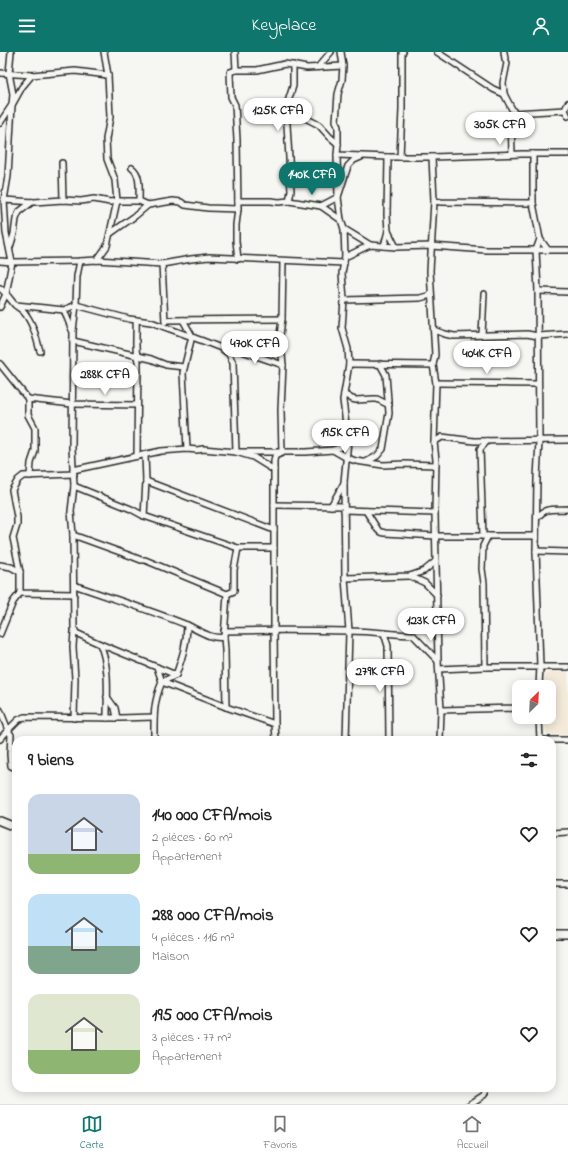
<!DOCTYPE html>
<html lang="fr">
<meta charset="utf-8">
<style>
:root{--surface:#fff;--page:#f2f2f2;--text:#222;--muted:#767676;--line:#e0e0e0;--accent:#0f766e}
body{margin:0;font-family:"Indie Flower",sans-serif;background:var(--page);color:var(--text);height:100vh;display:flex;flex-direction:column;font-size:15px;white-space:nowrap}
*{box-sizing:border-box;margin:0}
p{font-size:13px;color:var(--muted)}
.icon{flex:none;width:22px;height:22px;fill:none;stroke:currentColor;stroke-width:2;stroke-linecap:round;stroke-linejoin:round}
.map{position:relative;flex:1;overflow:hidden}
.panel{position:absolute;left:12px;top:684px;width:544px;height:356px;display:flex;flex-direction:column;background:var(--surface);border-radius:12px;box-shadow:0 2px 10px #0003}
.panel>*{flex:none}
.needle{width:26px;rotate:24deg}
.controls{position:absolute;left:512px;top:628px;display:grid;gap:8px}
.controls a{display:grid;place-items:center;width:44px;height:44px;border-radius:8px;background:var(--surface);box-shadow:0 2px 10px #0003;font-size:20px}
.price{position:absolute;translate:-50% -34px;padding:0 9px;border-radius:14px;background:#fff;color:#222;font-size:13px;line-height:26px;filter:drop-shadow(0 1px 2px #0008)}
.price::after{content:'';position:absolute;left:50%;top:24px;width:12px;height:9px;margin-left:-6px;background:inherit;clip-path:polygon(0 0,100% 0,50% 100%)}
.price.on{background:var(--accent);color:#fff}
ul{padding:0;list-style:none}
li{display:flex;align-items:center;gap:12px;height:100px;padding:0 16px}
li span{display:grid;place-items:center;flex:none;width:112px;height:80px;border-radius:12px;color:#555}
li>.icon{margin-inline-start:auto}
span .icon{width:48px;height:48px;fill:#fffc;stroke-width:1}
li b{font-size:17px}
h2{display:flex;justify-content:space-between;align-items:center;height:48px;padding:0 16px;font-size:17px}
header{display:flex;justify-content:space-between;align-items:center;height:52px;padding:0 16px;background:var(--accent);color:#fff;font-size:18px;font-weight:600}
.tabs{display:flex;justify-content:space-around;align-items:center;height:56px;border-top:1px solid var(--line);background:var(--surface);font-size:11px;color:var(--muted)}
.tabs a{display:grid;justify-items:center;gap:2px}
.tabs .on{color:var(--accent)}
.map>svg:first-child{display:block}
</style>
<header><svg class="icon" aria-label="menu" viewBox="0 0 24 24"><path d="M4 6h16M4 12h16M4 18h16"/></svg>Keyplace<svg class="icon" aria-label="person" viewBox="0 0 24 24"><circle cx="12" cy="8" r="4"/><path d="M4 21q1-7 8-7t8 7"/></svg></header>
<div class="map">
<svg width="568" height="1052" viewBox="0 0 568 1052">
<rect width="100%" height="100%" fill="#f6f6f2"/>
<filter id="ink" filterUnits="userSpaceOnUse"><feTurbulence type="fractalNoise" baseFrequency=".025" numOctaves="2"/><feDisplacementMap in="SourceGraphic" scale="8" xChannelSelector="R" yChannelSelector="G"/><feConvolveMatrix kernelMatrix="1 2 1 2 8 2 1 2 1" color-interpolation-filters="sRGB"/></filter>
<g filter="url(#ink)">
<path fill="#f4eada" d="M547,620H568V683H549L546,680L545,665H549V635H545V624Z"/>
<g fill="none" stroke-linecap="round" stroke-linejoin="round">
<g stroke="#2b2b2b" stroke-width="8">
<g id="street">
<path d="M235,0L236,18"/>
<path d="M341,0L343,14L342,28L338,42L336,69L338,75V92L337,103L338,145L341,168L344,177L345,205L342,221L344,248L342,276L348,297L349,312L343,348L348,389L344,430L345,526L349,579L346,688"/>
<path d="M437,0L493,37L504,42"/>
<path d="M504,0L505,7L507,11L503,31L504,42L514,61L511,65L512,102"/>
<path d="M318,15L331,0"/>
<path d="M0,21L32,23L75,19L108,23"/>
<path d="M286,56L319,73L329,84L338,92"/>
<path d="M565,58L568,64"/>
<path d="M514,61L565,58L568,51"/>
<path d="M0,71L12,53L13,42L9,21L11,0"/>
<path d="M533,102V151L540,187L548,198"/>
<path d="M337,103L388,105H432L522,102H568"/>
<path d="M400,105L402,57V1L403,0"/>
<path d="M432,105L434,149L430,219L435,303L433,313L436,331L434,390L436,408L435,461L438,609L441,658L440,688"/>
<path d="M62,111L63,148"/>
<path d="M132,116C141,122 139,139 139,149"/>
<path d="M4,148L8,124L12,53L22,35L32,23"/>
<path d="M238,149H271L279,150L289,149L321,154L338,145L348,114L354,108L361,105"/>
<path d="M289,149L291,139L286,56L293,34V13"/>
<path d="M434,149L441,150L533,151"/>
<path d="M321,154L341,168"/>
<path d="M344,177L370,193"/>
<path d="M388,179L396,195"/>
<path d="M111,181L135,164L148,153"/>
<path d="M384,194L388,179L387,163L388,105"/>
<path d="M10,195L14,182L16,167L19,160L32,150"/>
<path d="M345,205L370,193L396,195L431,194L487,198H568"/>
<path d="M238,207L236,189V173L238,157L237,88L235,53L231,45L230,20L236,18H257L285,12L307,16L343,14"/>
<path d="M97,208L107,194L117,149L115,128L107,107L106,87L110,65L108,23L104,0"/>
<path d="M0,209L12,210L80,209L97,208L162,212L191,207L209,205L344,211"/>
<path d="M80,209L77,224L76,253L73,279L72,396L74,434L71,459L73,483L74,576L76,581L100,592C110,616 107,640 107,666"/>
<path d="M162,212L165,270"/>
<path d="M0,236C6,241 10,247 15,253C17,255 20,256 23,259C33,270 36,285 40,299"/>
<path d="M538,239L568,240"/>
<path d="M344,248L420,246L431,243"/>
<path d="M16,253L64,258L76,253L129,267L151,270L203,289L221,296H233L283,313"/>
<path d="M0,255L6,242L12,210L6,181L4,148L34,150L63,148L81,149L94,147L110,150L117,149H139L148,153L173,149L181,150L185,153L208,156L238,157"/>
<path d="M64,258L72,278"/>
<path d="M136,268C137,281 134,296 138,309L137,404"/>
<path d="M165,268L282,267"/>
<path d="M183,268L192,284L183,321L187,397"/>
<path d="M434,278L445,282L454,284L527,282L538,284L568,282"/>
<path d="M482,283L484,242"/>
<path d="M73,289L151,307L166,313L184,315"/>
<path d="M221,296L229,302L233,311L236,400L253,405L274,418"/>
<path d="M0,312L28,347"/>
<path d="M349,312L433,313"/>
<path d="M436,331L538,332"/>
<path d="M344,342L352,347L356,348L373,347H377L389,353"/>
<path d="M434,390L442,385L474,389L568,388"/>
<path d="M333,398L347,406L356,409L383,413L404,412L436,413"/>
<path d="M282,401L281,358L283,313L280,283L282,267L283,209"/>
<path d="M366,410L377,404L383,397L389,361L386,323L380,312"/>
<path d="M73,418L161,399L187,397L197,398L203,397L236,400H306L333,398L341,395L348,389"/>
<path d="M74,422L23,424L18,428L12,438L17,465V473L13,486L20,520V541L74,542"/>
<path d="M30,424L31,411L35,399V376L28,363V347L72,352L137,353"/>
<path d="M146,429L274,478"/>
<path d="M74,434L131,457L144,464L238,496"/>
<path d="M274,453L344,454"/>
<path d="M331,454L344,431"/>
<path d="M344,458L435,461"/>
<path d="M366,459L378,478L381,480L385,481L436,484H536"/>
<path d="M144,464L146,429L145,403"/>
<path d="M537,466C546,454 554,458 568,457"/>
<path d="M73,483L131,504L141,508H145L227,542L234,539V518L238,496H274"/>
<path d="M483,484L480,397L487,389"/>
<path d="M536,499L568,500"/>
<path d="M0,513L11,515L20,520"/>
<path d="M410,524L425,531L437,543"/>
<path d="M345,526L410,524L424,519L436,509"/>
<path d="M74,533C111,546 150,558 187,573C198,578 212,588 224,585"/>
<path d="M74,579L73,595L75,627L74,666"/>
<path d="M224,579C266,578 307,578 348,579C370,579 391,582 413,583L438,609"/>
<path d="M384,581L388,594L389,688"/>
<path d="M0,582L13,550L20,541"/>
<path d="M100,592L176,623"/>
<path d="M157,615L162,630L226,655L275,672"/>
<path d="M485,615L484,531L482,517L483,494L488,484"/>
<path d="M439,617L485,615H568"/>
<path d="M539,635L540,614L536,499L537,426L539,389L538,239L536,198L540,187"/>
<path d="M107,645L115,656L117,666"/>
<path d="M226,655L225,598L224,585L227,542"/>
<path d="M0,658L8,678L0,687"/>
<path d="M441,658L519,656"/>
<path d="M539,665L540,688"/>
<path d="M154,688C154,665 153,651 162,630L176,623C182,606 187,591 187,573"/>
<path d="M276,688L275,672L274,578V409L275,404L282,401"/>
<path d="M540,688H568"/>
<path d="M16,716L11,714L10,702L11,683L8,678L18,668L24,665L120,666L154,665"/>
<path d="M552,781L568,780"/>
<path d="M552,832H568"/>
<path d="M470,1052L484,1043L487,1036"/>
</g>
</g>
<g stroke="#2b2b2b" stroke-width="10">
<g id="secondary">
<path d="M0,769L10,773L16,774"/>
<path d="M552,882H568"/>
</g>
</g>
<use href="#street" stroke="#f6f6f2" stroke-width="5"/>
<use href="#secondary" stroke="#f6f6f2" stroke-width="7"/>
</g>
</g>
</svg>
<div class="controls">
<a><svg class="needle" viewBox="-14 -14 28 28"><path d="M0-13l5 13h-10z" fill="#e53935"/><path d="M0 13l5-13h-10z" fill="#767676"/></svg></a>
</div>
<b class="price" style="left:278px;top:80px">125K CFA</b>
<b class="price" style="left:500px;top:94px">305K CFA</b>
<b class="price on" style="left:312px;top:144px">140K CFA</b>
<b class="price" style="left:255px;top:313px">470K CFA</b>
<b class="price" style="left:487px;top:323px">404K CFA</b>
<b class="price" style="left:105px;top:344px">288K CFA</b>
<b class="price" style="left:345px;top:402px">195K CFA</b>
<b class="price" style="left:431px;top:590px">123K CFA</b>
<b class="price" style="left:380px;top:641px">279K CFA</b>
<section class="panel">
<h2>9 biens<svg class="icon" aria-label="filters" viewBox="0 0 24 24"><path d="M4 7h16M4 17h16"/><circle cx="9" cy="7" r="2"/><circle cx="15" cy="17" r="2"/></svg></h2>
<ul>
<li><span style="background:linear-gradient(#c9d6e8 75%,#8fb573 0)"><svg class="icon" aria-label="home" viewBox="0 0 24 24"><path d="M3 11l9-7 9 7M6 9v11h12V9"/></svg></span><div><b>140 000 CFA/mois</b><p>2 pièces · 60 m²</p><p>Appartement</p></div><svg class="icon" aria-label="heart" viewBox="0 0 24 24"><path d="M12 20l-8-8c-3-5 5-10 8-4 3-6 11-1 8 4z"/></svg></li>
<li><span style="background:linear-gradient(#bfe0f5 65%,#7fa58c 0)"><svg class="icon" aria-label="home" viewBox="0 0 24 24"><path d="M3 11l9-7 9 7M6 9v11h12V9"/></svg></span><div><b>288 000 CFA/mois</b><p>4 pièces · 116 m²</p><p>Maison</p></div><svg class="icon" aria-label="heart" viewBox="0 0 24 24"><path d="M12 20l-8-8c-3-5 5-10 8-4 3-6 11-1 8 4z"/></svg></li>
<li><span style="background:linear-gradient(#dfe7d0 70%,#8fb573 0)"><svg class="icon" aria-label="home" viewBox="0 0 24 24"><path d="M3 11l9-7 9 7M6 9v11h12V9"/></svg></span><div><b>195 000 CFA/mois</b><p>3 pièces · 77 m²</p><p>Appartement</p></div><svg class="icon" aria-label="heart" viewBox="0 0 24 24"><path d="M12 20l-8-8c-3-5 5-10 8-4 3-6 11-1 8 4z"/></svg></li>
</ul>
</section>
</div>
<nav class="tabs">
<a class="on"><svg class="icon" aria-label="map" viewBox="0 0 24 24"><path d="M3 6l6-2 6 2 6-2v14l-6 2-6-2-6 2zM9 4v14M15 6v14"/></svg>Carte</a>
<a><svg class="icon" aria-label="saved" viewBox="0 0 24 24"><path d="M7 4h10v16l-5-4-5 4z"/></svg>Favoris</a>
<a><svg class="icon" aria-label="home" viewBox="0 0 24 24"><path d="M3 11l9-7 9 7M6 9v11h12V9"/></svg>Accueil</a>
</nav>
